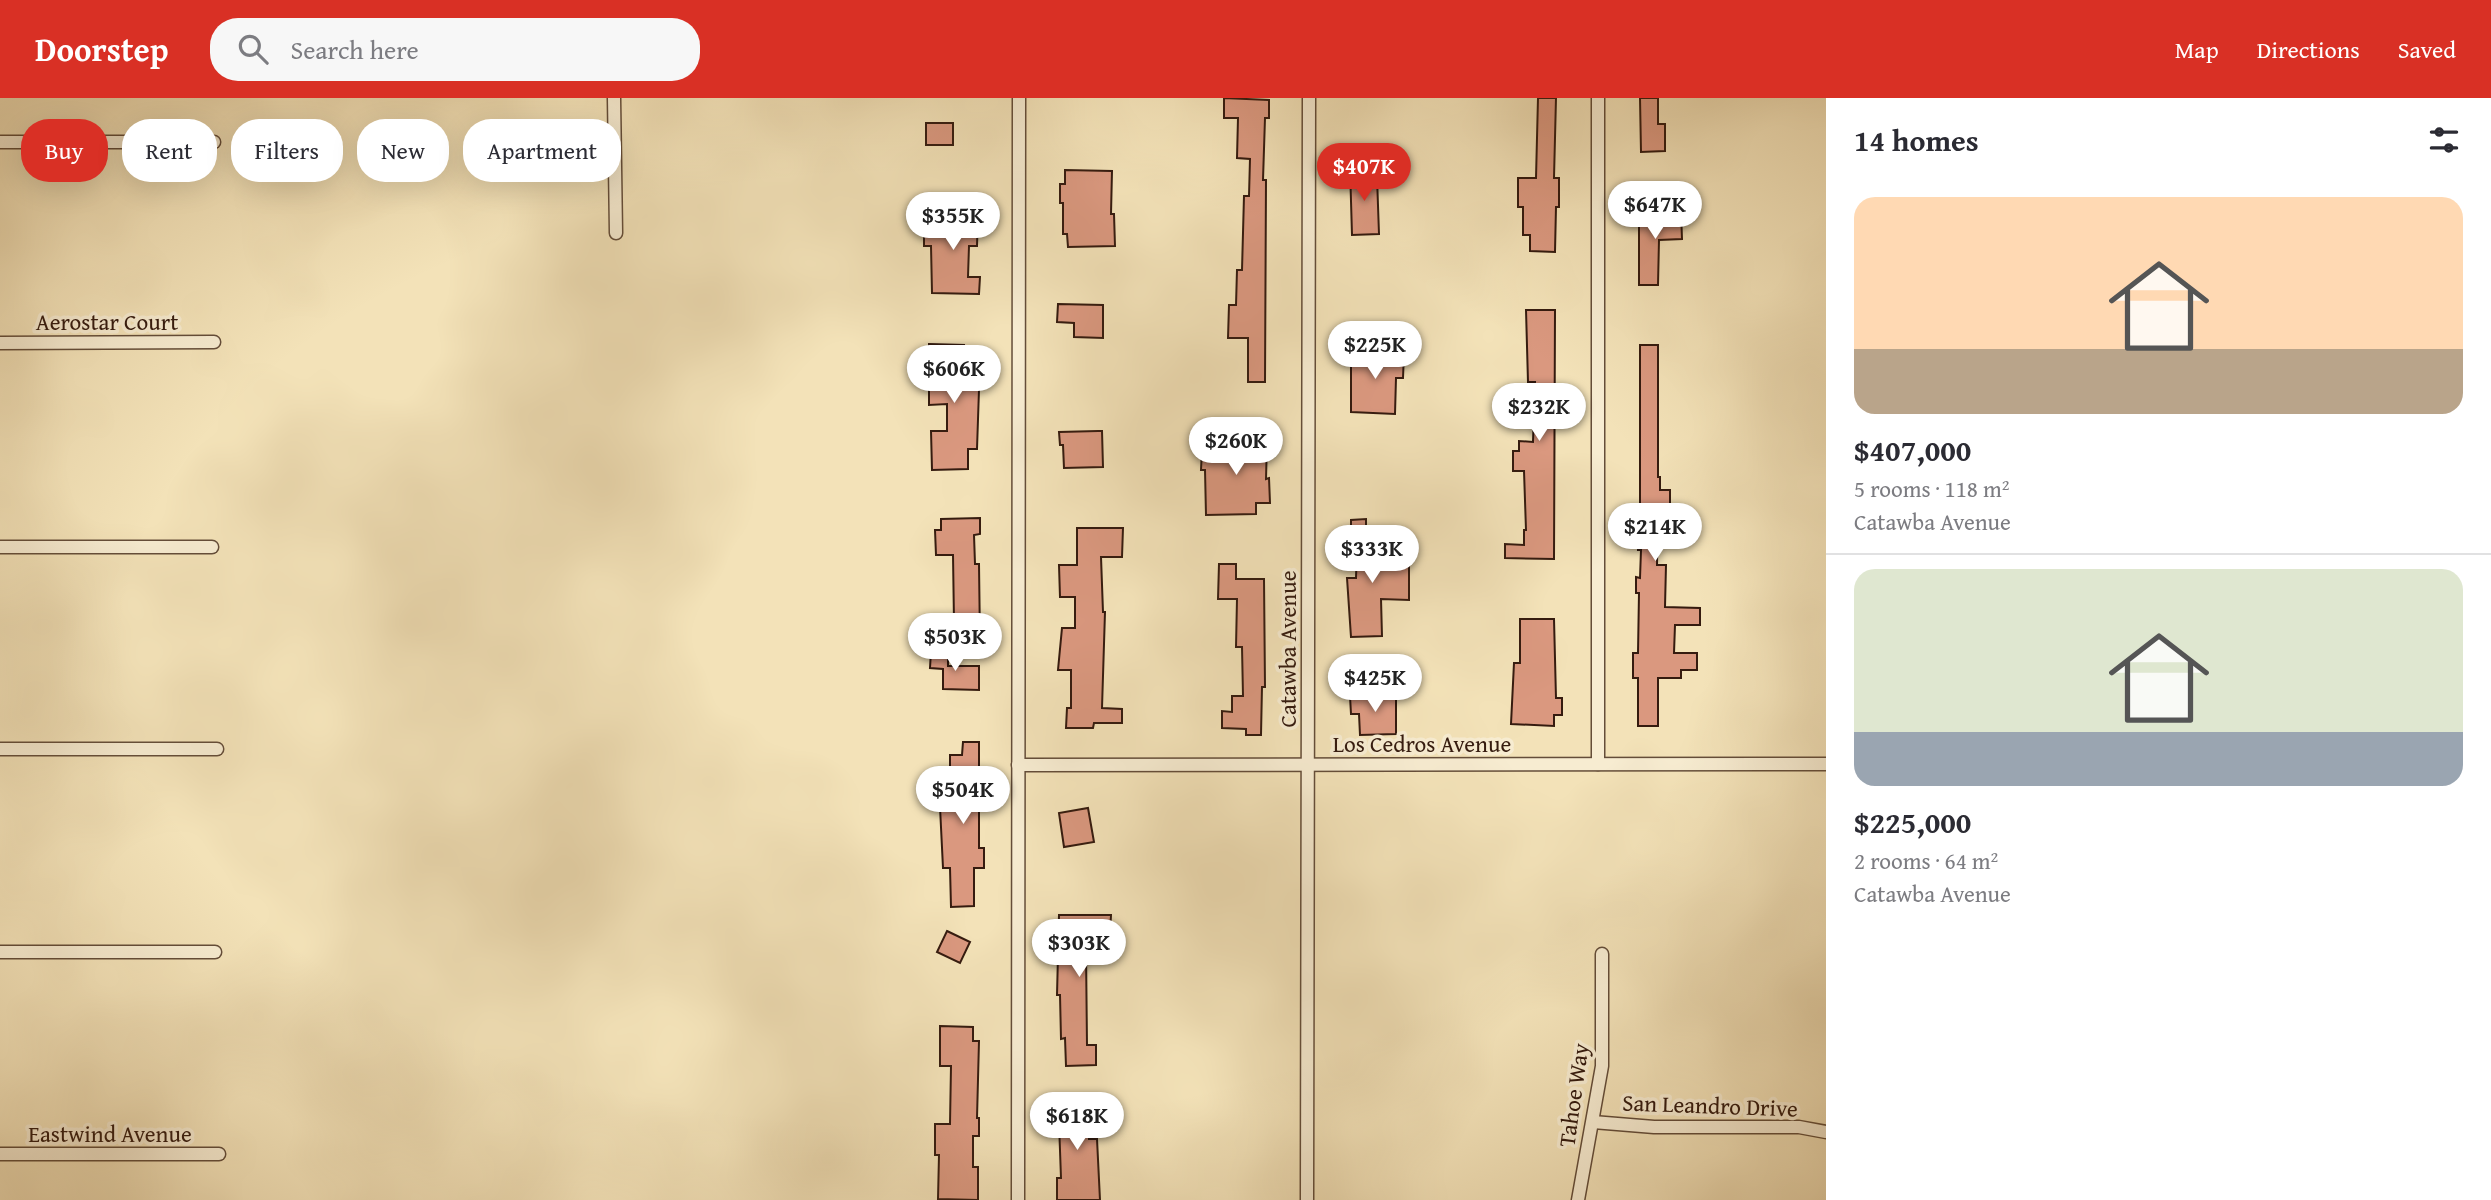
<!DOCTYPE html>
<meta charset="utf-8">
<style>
:root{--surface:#fff;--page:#f7f7f7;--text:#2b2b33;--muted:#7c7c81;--line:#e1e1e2;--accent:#d93025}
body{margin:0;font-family:"Gentium Book Plus",serif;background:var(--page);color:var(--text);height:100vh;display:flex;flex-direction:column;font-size:26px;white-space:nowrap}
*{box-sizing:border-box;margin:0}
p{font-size:23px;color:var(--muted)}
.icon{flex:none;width:38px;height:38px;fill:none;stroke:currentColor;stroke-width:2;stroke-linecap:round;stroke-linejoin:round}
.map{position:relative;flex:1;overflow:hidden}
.side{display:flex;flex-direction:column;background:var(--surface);width:665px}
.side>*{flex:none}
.guide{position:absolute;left:21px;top:21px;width:665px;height:63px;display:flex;gap:14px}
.price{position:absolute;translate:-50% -60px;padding:0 16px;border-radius:24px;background:#fff;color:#222;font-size:23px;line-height:46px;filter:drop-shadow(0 2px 4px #0008)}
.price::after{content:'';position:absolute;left:50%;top:42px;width:21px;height:16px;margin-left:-10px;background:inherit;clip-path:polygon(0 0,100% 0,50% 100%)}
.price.current{background:var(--accent);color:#fff}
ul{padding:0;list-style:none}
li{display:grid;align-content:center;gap:14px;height:371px;padding:0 28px}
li+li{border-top:2px solid var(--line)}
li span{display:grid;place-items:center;height:217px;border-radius:21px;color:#555}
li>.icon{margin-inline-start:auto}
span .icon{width:126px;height:126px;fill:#fffc;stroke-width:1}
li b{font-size:30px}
h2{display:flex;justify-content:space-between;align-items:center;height:84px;padding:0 28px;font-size:30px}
.tag{padding:0 24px;border-radius:28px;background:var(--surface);box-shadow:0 7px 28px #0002;font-size:24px;line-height:63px}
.tag.current{background:var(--accent);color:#fff}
header{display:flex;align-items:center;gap:42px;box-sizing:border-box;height:98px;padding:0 35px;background:var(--accent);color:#fff}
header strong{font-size:33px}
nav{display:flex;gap:38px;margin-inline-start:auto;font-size:24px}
.search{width:490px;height:63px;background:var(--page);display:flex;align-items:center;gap:18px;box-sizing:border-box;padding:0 24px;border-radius:28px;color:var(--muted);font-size:26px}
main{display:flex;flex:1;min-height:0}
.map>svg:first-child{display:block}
</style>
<header>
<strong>Doorstep</strong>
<div class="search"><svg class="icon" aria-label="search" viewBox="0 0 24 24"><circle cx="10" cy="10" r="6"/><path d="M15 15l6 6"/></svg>Search here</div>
<nav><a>Map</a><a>Directions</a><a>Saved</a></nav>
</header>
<main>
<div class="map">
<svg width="1826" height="1102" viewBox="0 0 1826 1102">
<rect width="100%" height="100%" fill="#f3e2b8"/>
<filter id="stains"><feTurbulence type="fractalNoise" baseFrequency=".00286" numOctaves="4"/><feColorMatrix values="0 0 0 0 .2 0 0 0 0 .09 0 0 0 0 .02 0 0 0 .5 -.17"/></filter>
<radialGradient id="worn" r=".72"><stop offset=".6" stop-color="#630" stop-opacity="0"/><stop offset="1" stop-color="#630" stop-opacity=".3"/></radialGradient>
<g fill="#da987f" stroke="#351b0f" stroke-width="2">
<path d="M1224,0L1269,2V20H1265L1263,82H1266L1265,284H1248V240H1228L1229,207H1236L1237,172H1242L1244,98H1249L1250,61L1237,60L1238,20H1224Z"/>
<path d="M1538,0H1556L1554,80H1559V109H1556L1555,154L1530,153V137H1523V109H1518V80H1536Z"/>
<path d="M1640,0H1658V26H1665V53L1641,54Z"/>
<rect x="926" y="25" width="27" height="22"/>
<path d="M1350,69H1366V79H1377L1379,136L1352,137Z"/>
<path d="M1065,72L1112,73L1111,116H1114L1115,148L1068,149L1067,136H1063V105H1060V86H1065Z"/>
<path d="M934,113H978L977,148H969L968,179H980L979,196L932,195L931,148H924V134H934Z"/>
<path d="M1681,113L1682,141L1659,142L1658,187H1639V115Z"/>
<path d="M1058,206L1103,207V240L1074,239V225L1057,224Z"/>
<path d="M1526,212H1555L1554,461L1505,460V446L1524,447V432H1526L1524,373H1513V353H1519V343L1533,344L1535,284H1528Z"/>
<path d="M929,246L964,247L963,261L980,262L977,351H968V371L932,372L931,333H947V306L929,307Z"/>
<path d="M1640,247H1658V379H1660V392H1670V406L1658,407L1657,467H1666L1665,509L1700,510V527H1675L1674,555H1697V572H1681V580H1658V628H1638V580H1633V555H1638L1639,495H1636V479L1640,480L1641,452H1638L1640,422Z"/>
<path d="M1351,253L1404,255L1403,280H1396L1395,316L1351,314Z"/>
<path d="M1098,333H1102L1103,369L1064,370L1063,347H1060L1059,334Z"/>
<path d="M1216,341L1267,343L1266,381L1269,380L1270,405H1256V416L1206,417L1205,372H1201L1202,351H1215Z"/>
<path d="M980,420V436L974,437L975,466H979L980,543L945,544V524H954L953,457H936L935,432H941V421Z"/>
<path d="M1366,421V437H1374V466H1409V502L1381,501L1382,538L1351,539L1347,480H1356L1357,448H1351V422Z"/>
<path d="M1077,430H1123L1122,459H1101L1103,514H1105L1102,610L1122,611V625H1094L1093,630H1066L1067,610H1071V572H1058L1062,530H1075V499H1060L1059,467H1077Z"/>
<path d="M1219,466H1236V481H1264L1265,589H1262L1261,637H1246V631L1222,630V613L1232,614V598H1243L1242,549H1236L1237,501H1218Z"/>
<path d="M1520,521H1554L1556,600H1562V617H1554V628L1511,626L1514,565H1520Z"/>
<path d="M931,553H948V568H979V592L943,591V571L930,570Z"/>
<path d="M1350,598H1396V636L1360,637L1359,616H1351Z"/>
<path d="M963,644H979V750H984V770H974V808L951,809L950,770H943L940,709H950V657H962Z"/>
<path d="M1088,710L1094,744L1064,749L1059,715Z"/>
<path d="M1059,817H1111L1110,836H1122V848H1101V853H1086L1087,947H1096V967L1066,968L1065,940L1061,941L1060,897H1057Z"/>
<path d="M947,833L970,844L960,865L937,854Z"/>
<path d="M940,928L973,929V943H979L977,1020H979V1038H973V1069H978V1102L938,1101L939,1057H935V1026H950L951,968H940Z"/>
<path d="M1058,997H1088L1089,1041H1097L1100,1102H1057V1080H1061Z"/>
</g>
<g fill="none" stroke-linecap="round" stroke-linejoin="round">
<g stroke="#644d39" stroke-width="15">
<g id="street">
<path d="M614,0L616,135"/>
<path d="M1598,0V666"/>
<path d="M0,44H214"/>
<path d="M0,245L214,244"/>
<path d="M0,449H212"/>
<path d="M0,651H217"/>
<path d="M1018,667L1826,666"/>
<path d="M0,854H215"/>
<path d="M1593,1024L1654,1029H1799L1826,1034"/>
<path d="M0,1056H219"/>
<path d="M1018,1102L1019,0"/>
<path d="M1307,1102L1309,0"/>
<path d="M1578,1102L1602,968V856"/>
</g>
</g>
<use href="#street" stroke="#f7ecd1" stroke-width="12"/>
</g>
<g text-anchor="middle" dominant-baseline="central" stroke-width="7" stroke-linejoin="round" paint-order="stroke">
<g font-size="23" fill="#351b0f" stroke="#f7ecd1">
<text x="107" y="223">Aerostar Court</text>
<text transform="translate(1287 551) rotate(-90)">Catawba Avenue</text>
<text x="1422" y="645">Los Cedros Avenue</text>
<text transform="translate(1573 997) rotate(-82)">Tahoe Way</text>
<text transform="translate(1710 1007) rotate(2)">San Leandro Drive</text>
<text x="110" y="1035">Eastwind Avenue</text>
</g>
</g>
<rect width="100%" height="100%" filter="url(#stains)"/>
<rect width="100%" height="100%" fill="url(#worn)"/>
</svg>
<b class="price current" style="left:1364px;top:105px">$407K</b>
<b class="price" style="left:1655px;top:143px">$647K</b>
<b class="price" style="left:953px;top:154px">$355K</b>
<b class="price" style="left:1375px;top:283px">$225K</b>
<b class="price" style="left:954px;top:307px">$606K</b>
<b class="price" style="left:1539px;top:345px">$232K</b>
<b class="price" style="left:1236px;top:379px">$260K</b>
<b class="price" style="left:1655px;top:465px">$214K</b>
<b class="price" style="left:1372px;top:487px">$333K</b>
<b class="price" style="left:955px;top:575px">$503K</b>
<b class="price" style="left:1375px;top:616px">$425K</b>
<b class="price" style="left:963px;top:728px">$504K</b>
<b class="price" style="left:1079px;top:881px">$303K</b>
<b class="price" style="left:1077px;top:1054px">$618K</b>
<div class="guide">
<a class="tag current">Buy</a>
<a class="tag">Rent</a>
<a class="tag">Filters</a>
<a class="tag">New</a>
<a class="tag">Apartment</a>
</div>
</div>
<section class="side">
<h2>14 homes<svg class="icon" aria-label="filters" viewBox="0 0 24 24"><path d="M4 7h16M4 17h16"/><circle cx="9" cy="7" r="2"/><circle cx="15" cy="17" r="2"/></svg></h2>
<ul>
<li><span style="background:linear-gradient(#ffd9b3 70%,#b9a48a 0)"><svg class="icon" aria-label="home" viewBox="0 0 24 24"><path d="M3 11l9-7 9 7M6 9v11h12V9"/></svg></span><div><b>$407,000</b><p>5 rooms · 118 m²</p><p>Catawba Avenue</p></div></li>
<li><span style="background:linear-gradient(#dfe7d0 75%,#9aa5b1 0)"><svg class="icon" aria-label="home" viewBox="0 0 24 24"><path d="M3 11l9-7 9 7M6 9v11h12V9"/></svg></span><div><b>$225,000</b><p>2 rooms · 64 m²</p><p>Catawba Avenue</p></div></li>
</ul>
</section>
</main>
